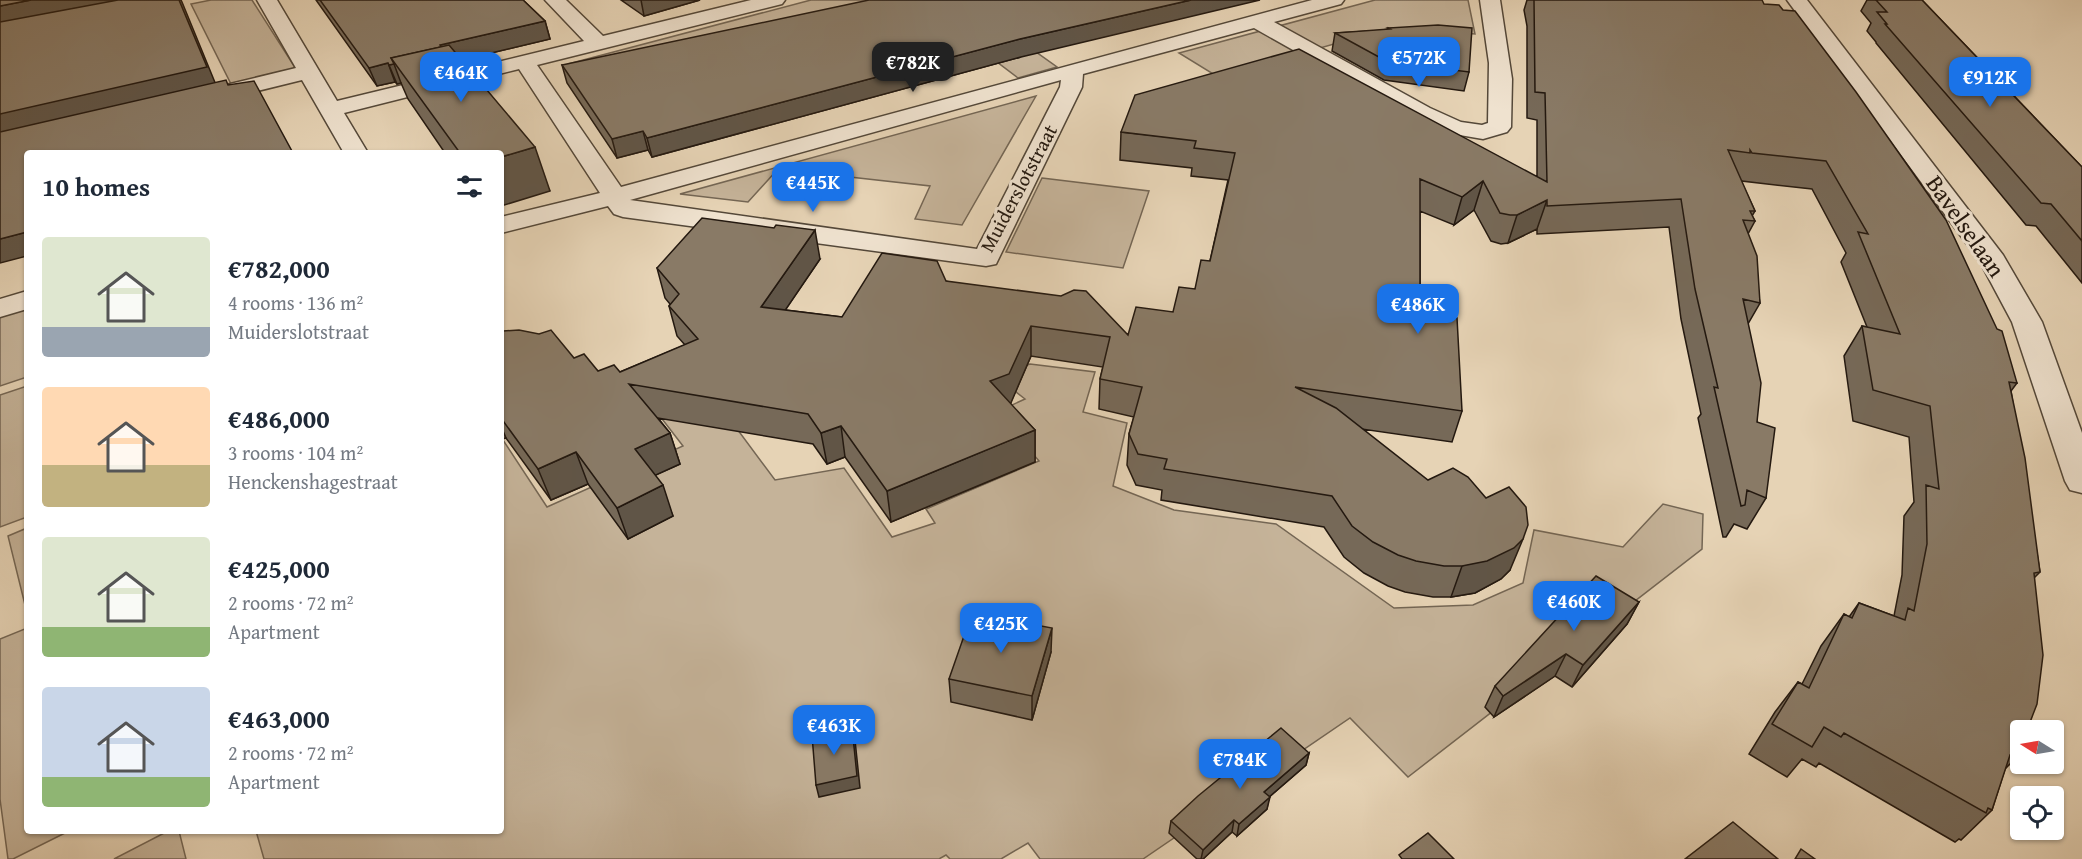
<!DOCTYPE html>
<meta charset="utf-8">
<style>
:root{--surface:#fff;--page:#f6f6f7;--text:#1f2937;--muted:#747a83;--accent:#1a73e8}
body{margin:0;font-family:"Gentium Book Plus",serif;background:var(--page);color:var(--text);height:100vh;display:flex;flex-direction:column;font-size:22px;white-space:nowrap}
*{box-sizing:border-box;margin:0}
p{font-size:20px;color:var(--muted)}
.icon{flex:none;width:33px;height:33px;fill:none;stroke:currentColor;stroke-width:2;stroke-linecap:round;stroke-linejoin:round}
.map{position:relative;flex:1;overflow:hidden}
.drawer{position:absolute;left:24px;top:150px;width:480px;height:684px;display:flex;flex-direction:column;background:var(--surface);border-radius:6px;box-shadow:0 2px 4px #0004}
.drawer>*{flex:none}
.needle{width:39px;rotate:281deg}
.tools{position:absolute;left:2010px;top:720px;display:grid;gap:12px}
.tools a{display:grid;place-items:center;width:54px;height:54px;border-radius:6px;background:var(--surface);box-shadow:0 2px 4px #0004;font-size:30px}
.price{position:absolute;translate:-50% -51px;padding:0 14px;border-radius:12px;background:var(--accent);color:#fff;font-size:20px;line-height:39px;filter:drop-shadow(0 2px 3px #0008)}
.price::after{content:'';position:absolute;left:50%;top:36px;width:18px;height:14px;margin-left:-9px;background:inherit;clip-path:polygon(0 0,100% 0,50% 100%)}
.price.current{background:#222;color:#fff}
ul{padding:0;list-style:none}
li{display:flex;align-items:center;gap:18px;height:150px;padding:0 18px}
li span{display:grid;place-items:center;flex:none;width:168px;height:120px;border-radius:6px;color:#555}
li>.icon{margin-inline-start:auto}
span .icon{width:72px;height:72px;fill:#fffc;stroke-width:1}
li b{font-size:26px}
h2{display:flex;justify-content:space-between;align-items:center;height:72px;padding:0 18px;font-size:26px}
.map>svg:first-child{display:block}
</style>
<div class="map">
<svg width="2082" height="859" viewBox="0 0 2082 859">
<rect width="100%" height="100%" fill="#e6d3b5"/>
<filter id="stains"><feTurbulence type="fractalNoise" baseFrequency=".00333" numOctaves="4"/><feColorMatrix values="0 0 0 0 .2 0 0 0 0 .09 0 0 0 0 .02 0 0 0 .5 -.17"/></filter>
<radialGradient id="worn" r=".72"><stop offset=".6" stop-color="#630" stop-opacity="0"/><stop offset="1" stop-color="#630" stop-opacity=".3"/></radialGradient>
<g fill="#c5b399" stroke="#746654" stroke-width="1.5">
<path d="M211,0H252L296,69L232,86L191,4Z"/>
<path d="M811,0H900L568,64Z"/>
<path d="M915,0H963L1057,67L1018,78Z"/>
<path d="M1375,0H1468L1475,34L1390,28L1218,77L1179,53Z"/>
<path d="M1036,96L962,225L915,219L930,186L778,169L748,202L680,194Z"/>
<path d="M1042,178L1149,191L1123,268L1006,252Z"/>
<path d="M27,307V377L0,386V315Z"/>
<path d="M1030,364L1095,372L1083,412L1127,423L1113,486L1174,510L1276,524L1394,608L1473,605L1523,583L1534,530L1623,547L1663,504L1703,514L1702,549L1408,777L1350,718L1143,859H1040L1028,843L1001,859H950L946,855L939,859H264L256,831H501V437L547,507L683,446L649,402L703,383L775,480L844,468L892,537L935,523L926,509L1039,461L997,412L1025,399L997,377Z"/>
<path d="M27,386V517L0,527V395Z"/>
<path d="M27,528V613L8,536Z"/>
<path d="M27,628V831H69L13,859H8L0,799V639Z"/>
<path d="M168,831H179L186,859H114Z"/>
</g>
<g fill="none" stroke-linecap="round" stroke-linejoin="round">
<g stroke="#544839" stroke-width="3">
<g id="minor">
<path d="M257,0H277L337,101L584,41L545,0H566L603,36L751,0H785L782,4L537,65L621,187L1312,0H1344L1341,4L1274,22L1430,108L1461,122L1482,125L1488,123L1489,63L1480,0H1500L1512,79L1511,127L1507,132L1483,139L1448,133L1414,118L1254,28L1083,74L1082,87L996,264L986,266L623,217L614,214L608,206L501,233V217L600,193L519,69L344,113L368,153H344L302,80L213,102L205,100L202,95L205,90L296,68ZM1061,80L1060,87L977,249L630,200Z"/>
<path d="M1787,0H1807L2003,255L2042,322L2082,433V493L2070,490L2065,481L2012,322L1980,262Z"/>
<path d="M27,291V309L0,317V299Z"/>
</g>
</g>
<use href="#minor" fill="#efe2cf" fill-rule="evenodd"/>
</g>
<g fill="#766958" stroke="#241910" stroke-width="1.5">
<path d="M316,0H523L545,21L550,39L462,60L550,191L501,153H445L408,99L401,83L397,84L395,82L377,86Z"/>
<path d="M621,0H700L644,16Z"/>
<path d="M1527,0H1756L2017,383L2011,391L2040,572L2034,578L2016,758L2005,769L1992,810L1961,840L1959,839L1955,842L1819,763L1816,767L1802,759L1787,777L1749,754L1775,712L1798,682L1802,684L1821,646L1844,614L1849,617L1859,603L1894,616L1902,575L1904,516L1914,502L1909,437L1853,421L1844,356L1862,326L1867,327L1841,262L1846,253L1812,189L1741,181L1755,211L1752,216L1755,221L1748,234L1760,303L1748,324L1757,422L1766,498L1747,529L1734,524L1726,537H1723L1698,418L1701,414L1681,319L1669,227L1537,234V229L1508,243L1501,244L1491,241L1474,210L1454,225L1420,211V313L1462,411L1452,442L1362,429L1510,570L1501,579L1475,593L1451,597H1433L1405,592L1388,586L1364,573L1344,557L1324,527L1161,500L1162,490L1136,485L1127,465L1129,434L1134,417L1099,409L1100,379L1103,367L1031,356L1010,404L1035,430V462L891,522L845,457L827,464L813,444L658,418L670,433L680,464L655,475L673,516L628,539L588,484L551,500L506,438L502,439L501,438V332L574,358L598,371L620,372L685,345L677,336L669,306L670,304L665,298L657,268L820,259L785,310L842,317L946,281L1128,335L1173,312L1195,289L1210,261L1228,180L1191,176L1192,168L1120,160L1121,132L1537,176V120L1527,118V26L1524,10Z"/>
<path d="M1867,0H1922L2082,167V283L2036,226L2026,225L1876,43V42L1867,31L1871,23L1861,11Z"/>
<path d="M1388,28L1469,72L1464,91L1384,80L1332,51L1335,33L1388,30Z"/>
<path d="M1021,57L652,157L648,150L617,158L567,83L562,65Z"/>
<path d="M1639,602L1627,624L1572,687L1555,676L1494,717L1485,707L1495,686Z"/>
<path d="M1051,652L1032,720L951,702L949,679Z"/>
<path d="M1309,753L1306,765L1269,797L1267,809L1237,836L1232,832L1203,859H1197L1169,833L1171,821Z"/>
</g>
<g fill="#605547" stroke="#241910" stroke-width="1.5">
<path d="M31,0H129L0,25V6Z"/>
<path d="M179,0H181L182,2L216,85L0,136V114Z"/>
<path d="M641,0H700L644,16Z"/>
<path d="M1191,0H1260L1021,57L652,157L647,138L1020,39Z"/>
<path d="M545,21L550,39L449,63L440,45Z"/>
<path d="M388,63L395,82L377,86L369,68Z"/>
<path d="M394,64L401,83L397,84L389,65Z"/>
<path d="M643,131L648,150L617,158L612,139Z"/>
<path d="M535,147L550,191L501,206V157Z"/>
<path d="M1483,181L1474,210L1454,225L1462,197Z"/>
<path d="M1547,200L1537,229L1508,243L1517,215Z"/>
<path d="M815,230L820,259L767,337L761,307Z"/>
<path d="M27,232V256L0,263V239Z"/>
<path d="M1031,326V356L1010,405L990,381Z"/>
<path d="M501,426L506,438L502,439L501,438Z"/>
<path d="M841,426L845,457L827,464L821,433Z"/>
<path d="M1035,430V462L891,522L887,491Z"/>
<path d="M670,433L680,464L645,480L635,449Z"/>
<path d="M576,452L588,484L551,500L538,469Z"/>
<path d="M663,485L673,516L628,539L617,508Z"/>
<path d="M1523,539L1510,570L1501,579L1475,593L1451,597L1462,566Z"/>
<path d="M1639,602L1627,624L1572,687L1583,665Z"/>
<path d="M1052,628L1051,652L1032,720V696Z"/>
<path d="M1566,654L1555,676L1494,717L1503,696Z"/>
<path d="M852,727L855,740L860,788L819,797L816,785Z"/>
<path d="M1309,753L1306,765L1261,804L1264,792Z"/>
<path d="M1270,797L1267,809L1237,836L1239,824Z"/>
<path d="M1234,820L1232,832L1203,859H1201L1203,850Z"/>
</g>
<g fill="#897a66" stroke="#241910" stroke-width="1.5">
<path d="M0,0H31L0,6Z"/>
<path d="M118,0H179L207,67L0,114V22Z"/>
<path d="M320,0H523L545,21L440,45L441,47L391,58L394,64L389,65L388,63L369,68Z"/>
<path d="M869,0H1191L1020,39L647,138L643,131L612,139L562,65Z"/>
<path d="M1534,0H1762L1764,4L1779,5L1783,10L1795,11L1856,92L1946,220L1997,329L2002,331L2017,383L2009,382L2025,458L2040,572L2034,573L2043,655L2037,704L2027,730H2020V748L2016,758L2010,755L1992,810L1988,808L1986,813L1844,733L1841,737L1824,727L1812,747L1772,724L1798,682L1809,688L1844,614L1852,618L1859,603L1905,620L1908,608L1914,611L1927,544L1926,485L1939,489L1930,406L1873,390L1862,326L1900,334L1858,232L1868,234L1826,161L1752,153L1750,150V153L1728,150L1755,211H1750L1755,221L1743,220L1757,256L1760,303L1743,299L1761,383L1757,422L1775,428L1766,498L1747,490L1745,505L1741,506L1714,387L1718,388L1695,289L1681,199L1547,206V200L1517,215H1510L1500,213L1483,181L1462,197L1420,179V313L1457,318L1462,411L1295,387L1336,408L1428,480L1453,468L1468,477L1486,498L1509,487L1526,507L1528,525L1523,539L1514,548L1487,561L1462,566H1444L1416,561L1398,555L1373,542L1352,526L1332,496L1164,469L1167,459L1138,454L1129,434L1142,387L1100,379L1110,337L1031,326L1009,374L990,381L1035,430L887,491L841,426L821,433L808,414L629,384L670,433L635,449L663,485L617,508L576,452L538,469L501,418V332L503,331L519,330L539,334L551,330L574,358L584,354L598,371L614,365L620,372L698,339L669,306L679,294L657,268L702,218L774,228L776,225L815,230L761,307L842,317L882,253L937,261L946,281L1061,296L1074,290L1086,291L1128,335L1136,307L1173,312L1179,287L1195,289L1201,260L1210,261L1235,153L1194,148L1196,141L1121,132L1135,95L1299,49L1547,182L1545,93L1535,92Z"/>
<path d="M1876,0H1922L2082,167V241L2051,204L2041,203L1885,24H1887L1877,12H1887Z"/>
<path d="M1438,25L1472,28L1469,72L1388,62L1335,33L1390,29L1388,28Z"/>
<path d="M449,45L535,147L501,157V153H460L391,58Z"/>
<path d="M226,80L228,85L254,81L293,153H27V232L0,239V132Z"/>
<path d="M1596,576L1639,602L1583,665L1566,654L1503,696L1495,686Z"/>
<path d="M972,613L1052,628L1032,696L949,679Z"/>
<path d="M852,727L857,776L816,785L812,735Z"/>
<path d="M1281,728L1309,753L1264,792L1270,797L1239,824L1234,820L1203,850L1171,821L1198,796Z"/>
<path d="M1733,822L1778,859H1685Z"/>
<path d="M1428,833L1454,859H1402L1399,855Z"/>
<path d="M1801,849L1815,859H1795Z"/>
</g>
<g text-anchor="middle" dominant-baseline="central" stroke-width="6" stroke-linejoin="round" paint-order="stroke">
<g font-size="20" fill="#241910" stroke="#efe2cf">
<text transform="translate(1018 188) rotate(-62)">Muiderslotstraat</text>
</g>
<g font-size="24" fill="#241910" stroke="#efe2cf">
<text transform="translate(1966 226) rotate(55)">Bavelselaan</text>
</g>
</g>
<rect width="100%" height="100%" filter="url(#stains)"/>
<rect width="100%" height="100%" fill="url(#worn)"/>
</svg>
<div class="tools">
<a><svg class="needle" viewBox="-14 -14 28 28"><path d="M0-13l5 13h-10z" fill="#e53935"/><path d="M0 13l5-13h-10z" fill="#747a83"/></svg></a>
<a><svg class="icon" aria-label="locate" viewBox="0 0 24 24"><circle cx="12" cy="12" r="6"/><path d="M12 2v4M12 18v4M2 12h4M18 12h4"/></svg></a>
</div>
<b class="price" style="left:1419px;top:88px">€572K</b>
<b class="price current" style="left:913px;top:93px">€782K</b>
<b class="price" style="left:461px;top:103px">€464K</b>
<b class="price" style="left:1990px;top:108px">€912K</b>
<b class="price" style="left:813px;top:213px">€445K</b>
<b class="price" style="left:1418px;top:335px">€486K</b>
<b class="price" style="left:1574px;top:632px">€460K</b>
<b class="price" style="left:1001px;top:654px">€425K</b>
<b class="price" style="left:834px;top:756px">€463K</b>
<b class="price" style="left:1240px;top:790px">€784K</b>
<section class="drawer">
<h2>10 homes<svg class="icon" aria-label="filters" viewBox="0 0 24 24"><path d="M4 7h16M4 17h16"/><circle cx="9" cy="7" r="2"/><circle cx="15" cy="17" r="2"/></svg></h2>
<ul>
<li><span style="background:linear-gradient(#dfe7d0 75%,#9aa5b1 0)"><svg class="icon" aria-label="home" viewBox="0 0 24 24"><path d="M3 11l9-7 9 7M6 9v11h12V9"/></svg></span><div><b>€782,000</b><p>4 rooms · 136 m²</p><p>Muiderslotstraat</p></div></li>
<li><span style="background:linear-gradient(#ffd9b3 65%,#c2b280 0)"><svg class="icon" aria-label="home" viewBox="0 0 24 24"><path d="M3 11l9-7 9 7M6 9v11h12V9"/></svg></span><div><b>€486,000</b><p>3 rooms · 104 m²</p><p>Henckenshagestraat</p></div></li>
<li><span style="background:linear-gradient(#dfe7d0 75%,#8fb573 0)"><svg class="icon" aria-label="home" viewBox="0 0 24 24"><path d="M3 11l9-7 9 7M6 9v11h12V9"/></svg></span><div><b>€425,000</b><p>2 rooms · 72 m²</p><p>Apartment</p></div></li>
<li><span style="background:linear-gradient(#c9d6e8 75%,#8fb573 0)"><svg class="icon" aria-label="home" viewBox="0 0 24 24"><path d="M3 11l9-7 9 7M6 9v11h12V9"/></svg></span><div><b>€463,000</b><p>2 rooms · 72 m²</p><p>Apartment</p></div></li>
</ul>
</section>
</div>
